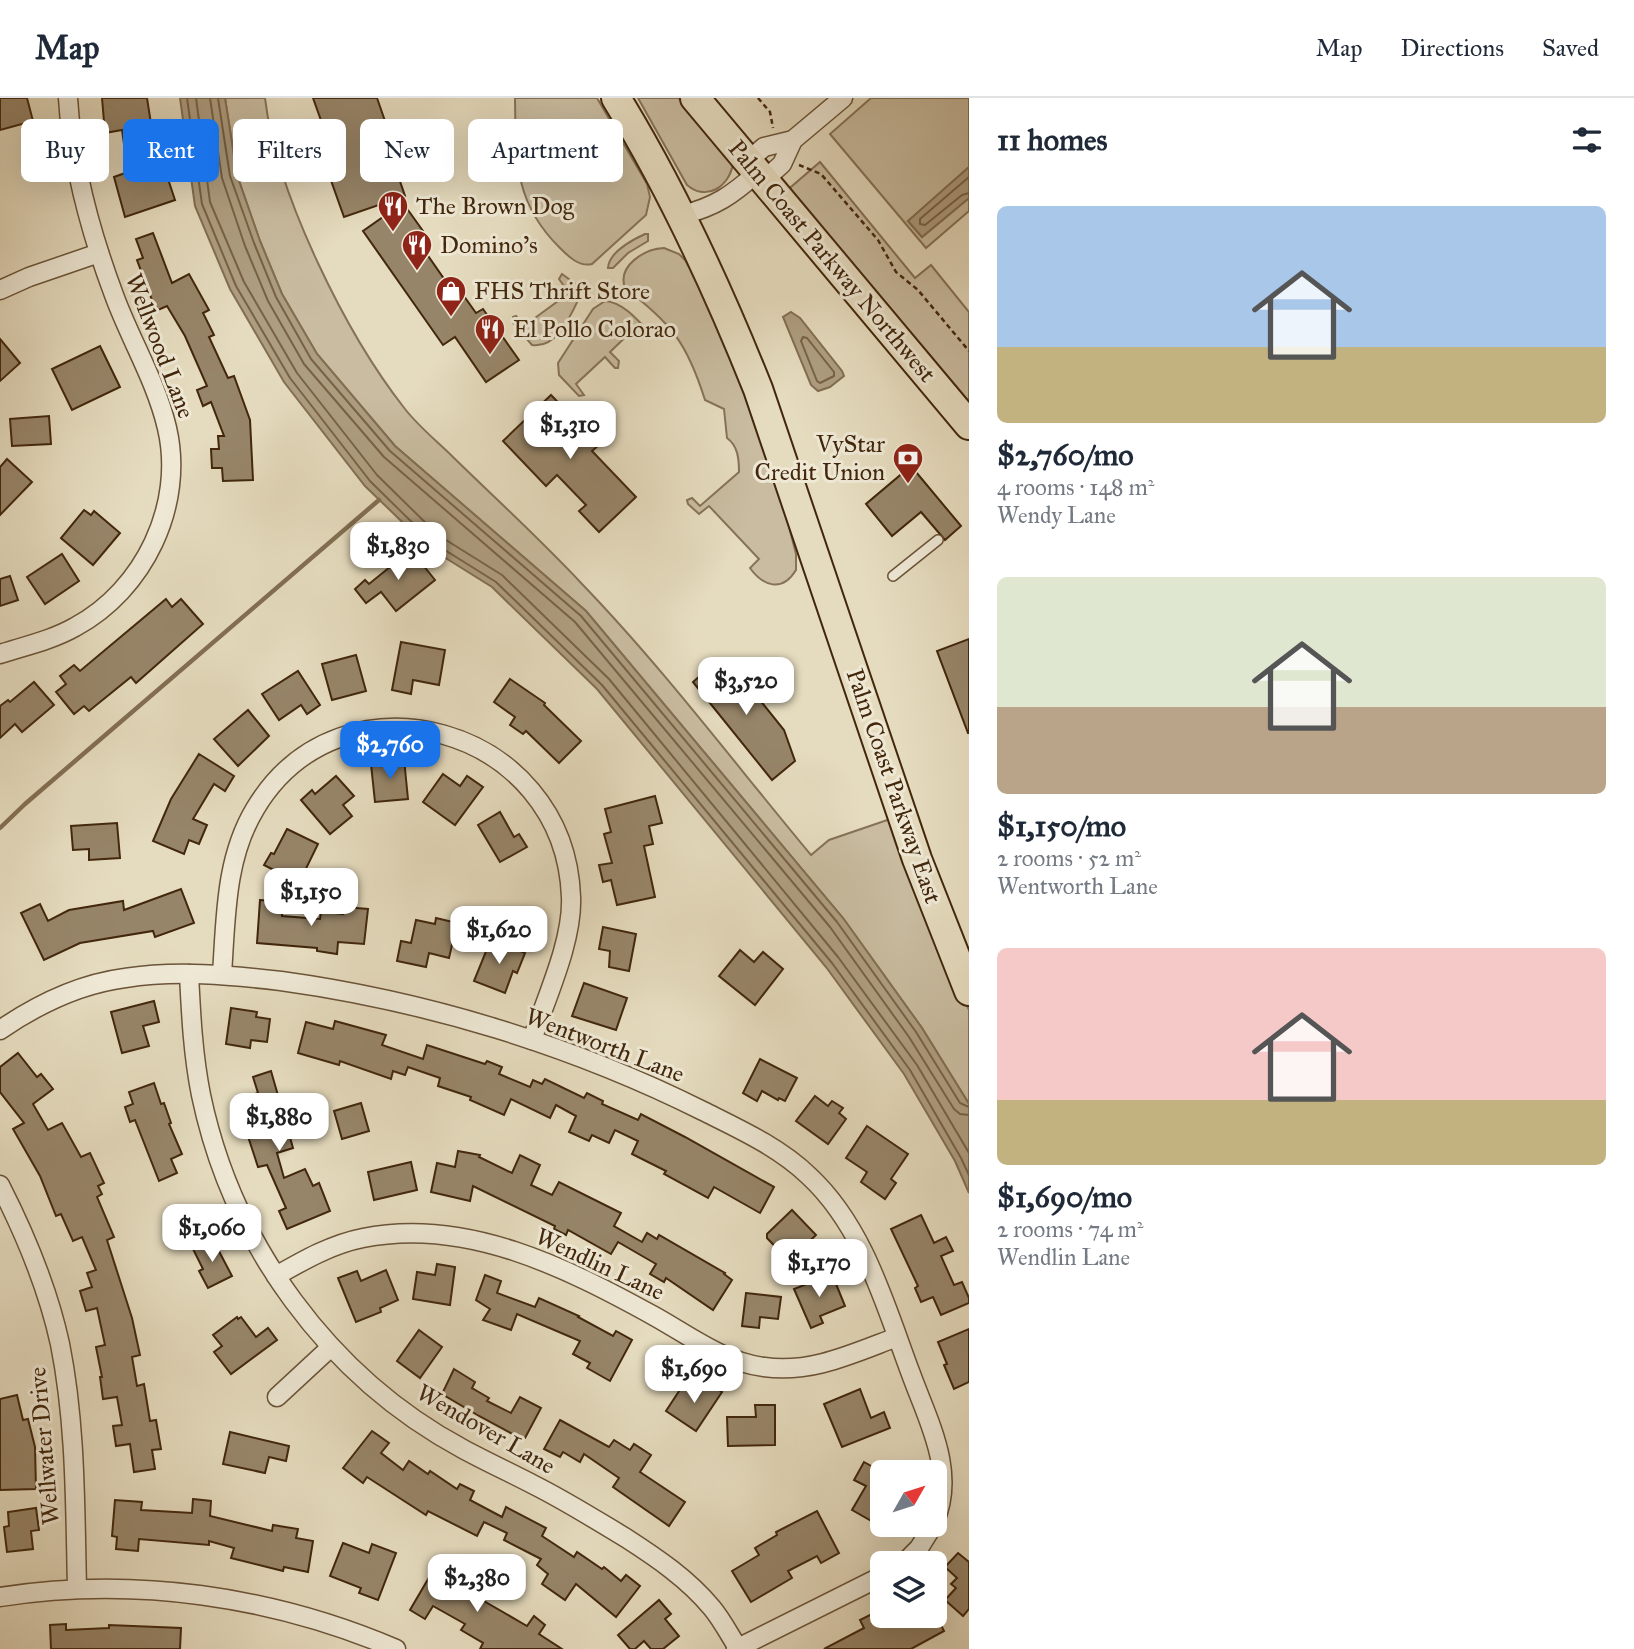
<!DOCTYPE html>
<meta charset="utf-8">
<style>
:root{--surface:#fff;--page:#f6f6f7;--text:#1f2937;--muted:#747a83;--line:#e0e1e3;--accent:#1a73e8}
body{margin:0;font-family:"IM FELL Great Primer",serif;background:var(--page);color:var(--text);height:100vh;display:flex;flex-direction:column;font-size:26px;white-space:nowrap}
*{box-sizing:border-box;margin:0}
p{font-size:23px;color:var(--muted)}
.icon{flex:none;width:38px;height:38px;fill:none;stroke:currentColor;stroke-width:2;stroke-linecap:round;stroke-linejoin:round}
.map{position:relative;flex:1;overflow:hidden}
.panel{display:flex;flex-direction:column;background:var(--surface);width:665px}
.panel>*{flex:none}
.top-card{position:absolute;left:21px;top:21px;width:665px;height:63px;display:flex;gap:14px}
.needle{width:46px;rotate:51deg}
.tools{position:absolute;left:870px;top:1362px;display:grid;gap:14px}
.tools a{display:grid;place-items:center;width:77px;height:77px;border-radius:10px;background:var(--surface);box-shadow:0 7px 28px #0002;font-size:35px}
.price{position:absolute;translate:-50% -60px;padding:0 16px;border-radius:14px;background:#fff;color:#222;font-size:23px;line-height:46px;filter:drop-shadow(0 2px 4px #0008)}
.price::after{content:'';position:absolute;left:50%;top:42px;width:21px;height:16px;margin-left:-10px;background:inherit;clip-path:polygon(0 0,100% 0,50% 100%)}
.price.on{background:var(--accent);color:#fff}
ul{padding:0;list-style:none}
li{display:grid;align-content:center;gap:14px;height:371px;padding:0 28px}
li span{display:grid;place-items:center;height:217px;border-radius:10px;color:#555}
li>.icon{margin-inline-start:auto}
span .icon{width:126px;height:126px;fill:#fffc;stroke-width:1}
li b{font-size:30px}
h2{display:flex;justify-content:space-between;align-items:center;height:84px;padding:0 28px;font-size:30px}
.tag{padding:0 24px;border-radius:10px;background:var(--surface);box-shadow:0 7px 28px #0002;font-size:24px;line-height:63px}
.tag.on{background:var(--accent);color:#fff}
header{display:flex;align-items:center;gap:42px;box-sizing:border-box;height:98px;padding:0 35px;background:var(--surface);border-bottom:2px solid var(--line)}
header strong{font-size:33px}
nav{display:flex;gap:38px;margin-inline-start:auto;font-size:24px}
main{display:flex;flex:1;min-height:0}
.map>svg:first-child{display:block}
</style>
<header>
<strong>Map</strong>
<nav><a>Map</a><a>Directions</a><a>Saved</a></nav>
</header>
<main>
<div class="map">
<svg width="969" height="1551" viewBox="0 0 969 1551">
<rect width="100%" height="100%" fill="#e5dbbe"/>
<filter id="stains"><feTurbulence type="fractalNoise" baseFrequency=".00286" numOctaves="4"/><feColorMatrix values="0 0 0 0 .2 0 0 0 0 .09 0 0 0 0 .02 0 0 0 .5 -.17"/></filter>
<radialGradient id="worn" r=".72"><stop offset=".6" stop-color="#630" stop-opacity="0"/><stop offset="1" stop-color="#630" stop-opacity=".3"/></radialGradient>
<g fill="#c9bca0" stroke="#867256" stroke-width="2">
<path d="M225,0H265C276,95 346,236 405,311C419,329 438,344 454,360C497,402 541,442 582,486C664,571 735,666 811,757L829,742L896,719L946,858L969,912V1006L922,930L843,820L586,513L395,348L317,256L282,196L260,143L237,77Z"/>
<path d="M515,0H597L647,86L650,99L646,117L592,166C579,169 569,159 560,150C513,104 516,60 515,0Z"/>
<path d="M638,0H678L694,11L733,65C730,88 707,104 687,87Z"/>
<path d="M871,0H969V69L908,123L922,139L969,100V113L926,150L830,36Z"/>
<path d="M820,64L915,180L931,167L969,214V313L787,96L791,89Z"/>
<path d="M645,136H648V143L628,155L613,170H608C609,154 632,142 645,136Z"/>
<path d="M664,150L679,156L685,162L726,232L778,386L796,456V472C782,495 763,488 750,470L759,461L709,408L699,416L688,406L687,402L692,400L700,408L739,374C739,361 738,348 727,340L724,311L705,302C687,245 672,226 625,190C617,168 644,151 664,150Z"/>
<path d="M562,176L581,190L580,198C571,217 557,251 532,247L513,225V219L516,218L524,228L569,195L559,181Z"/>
<path d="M605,203C622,204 637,221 648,233V236L644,237L636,229L610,254L619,263L618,270H615L605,259L576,286L584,297L579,298L559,277L558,265L593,211Z"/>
</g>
<g fill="#ae9e81" stroke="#836e52" stroke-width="2">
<path d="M180,0H225L237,77L260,143L282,196L317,256L395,348L586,513L843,820L922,930L969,1006V1095L955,1063L904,976L826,869L597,591L492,489L428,449L365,388L284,284L230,191L195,108Z"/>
<path d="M969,69V100L922,139L908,123Z"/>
<path d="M791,214L800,220L842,273L844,278L830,289L818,293L811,287L783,219Z"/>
</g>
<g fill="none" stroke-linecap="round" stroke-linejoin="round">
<g stroke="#786246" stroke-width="2">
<path d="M187,0L202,106L236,188L290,280L370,383L432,444L496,484L602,587L832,865L910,972L961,1060L969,1077"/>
<path d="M196,0L210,104L244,184L297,275L377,377L438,437L502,477L609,581L838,859L917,967L969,1055"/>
<path d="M210,0L222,80L245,148L268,203L304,266L384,359L575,524L830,829L909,939L954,1011L960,1016L969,1017"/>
<path d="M218,0L230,78L254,145L276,199L311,261L390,353L581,518L837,824L916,934L960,1005L969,1009"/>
<path d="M969,79L920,121V126L925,127L962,97L969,95"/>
<path d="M803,239L807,240L834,274V278L820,285L817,283L801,243Z"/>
</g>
<path stroke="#836e52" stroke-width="4.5" d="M0,730L25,706L379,402"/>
</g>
<g fill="#978569" stroke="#42270c" stroke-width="2">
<path d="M0,0H27L33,23L0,32Z"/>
<path d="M102,0H147L157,64L162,63L175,102L125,119L114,79L128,74L122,32L105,35Z"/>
<path d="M313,0H377L394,49L389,51L405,98L344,119L323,60L333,56Z"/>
<path d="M403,105L423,133L415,139L456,198L461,194L476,215L483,211L519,262L486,284L455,239L443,247L363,133Z"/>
<path d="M153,135L172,185L189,176L209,212L203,215L214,237L209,239L228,280L234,278L250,322L253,382L223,383L222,370H212L211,351H219L218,338H224L211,304L203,308L197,292L207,288L185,238L167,208L158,212L152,202L137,162L143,160L136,141Z"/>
<path d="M0,241L20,265L0,283Z"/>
<path d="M100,248L120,289L72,312L52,271Z"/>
<path d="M551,297L599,347L592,353L636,399L599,434L579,413L586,407L557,377L546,388L503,343Z"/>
<path d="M49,318L51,346L12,348L10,321Z"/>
<path d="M7,361L32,384L0,417V369Z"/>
<path d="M911,368L961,428L945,442L921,414L892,438L866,406Z"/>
<path d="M84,412L91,417L94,413L120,435L93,467L61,440Z"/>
<path d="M411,452L435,482L396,513L381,494L366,505L355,491L365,482L369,486Z"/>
<path d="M62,456L79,483L45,506L27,479Z"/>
<path d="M10,478L18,502L0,508V481Z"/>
<path d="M166,501L172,509L181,501L203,526L136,585L131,579L89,613L84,608L74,616L56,594L66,586L60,578L74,567L80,573Z"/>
<path d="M969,541V635H968L937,553Z"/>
<path d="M401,544L445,552L439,587L413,582L411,596L392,592Z"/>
<path d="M356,557L366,593L332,602L322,566Z"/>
<path d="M720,560L727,561L784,632L795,663L772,682L693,584Z"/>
<path d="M298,573L320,607L307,616L301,607L279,622L262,596Z"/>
<path d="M510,581L545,605L544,607L581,643L559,665L526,633L523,636L510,627L515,619L494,604Z"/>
<path d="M34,584L54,607L22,634L15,626L0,640V608L8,602L10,604Z"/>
<path d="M248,612L269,638L238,668L214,641Z"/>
<path d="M199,656L234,678L225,693L214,686L193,721L207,727L199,746L189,742L184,756L153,743L171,701Z"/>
<path d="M404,661L408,701L375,704L371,666Z"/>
<path d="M443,676L460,688L467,678L483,689L455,727L423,704Z"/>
<path d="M336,678L354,698L343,707L352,718L330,736L301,702L312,692L315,696Z"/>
<path d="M655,698L662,725L649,728L653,746L644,748L655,799L617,807L611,782L603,784L599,767L612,765L604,736L611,734L605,711Z"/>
<path d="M500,714L514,739L519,736L527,749L500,764L478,727Z"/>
<path d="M117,725L120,760L89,762V751L73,752L71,728Z"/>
<path d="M287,731L318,746L299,785L264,767L271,755L274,756Z"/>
<path d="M181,791L194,825L155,839L153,833L80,845L44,862L21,815L40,806L48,823L69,812L123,803L124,812Z"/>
<path d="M260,802L283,804L282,818L320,821L321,813L343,816L344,809L368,811L364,846L338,844L337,856L317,853V850L257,845Z"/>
<path d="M436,820L457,825L449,860L429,855L426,869L397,863L401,843L411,845L416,822L435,826Z"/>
<path d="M603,829L636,836L629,873L609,869L610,853L599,851Z"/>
<path d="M491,841L525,855L517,875L513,873L505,895L474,883Z"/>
<path d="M740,852L754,864L763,854L783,871L755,907L719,878Z"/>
<path d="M584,885L627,900L616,932L572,918Z"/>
<path d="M154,903L159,924L143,928L149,948L122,955L111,914Z"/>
<path d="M231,910L257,914L256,919L270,921L267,944L251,942L250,950L226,946Z"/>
<path d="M335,923L386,937L382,947L423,961L427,947L485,966L487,963L502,969L499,976L530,989L533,982L542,986L545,981L584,1000L587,995L603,1003L602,1006L638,1022L641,1016L685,1039L774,1089L760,1115L714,1089L708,1100L664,1076L666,1073L632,1056L638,1043L615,1032L609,1045L592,1037L589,1043L569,1034L576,1018L556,1007L550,1020L511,1001L504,1017L470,1002L471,999L438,988L440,980L408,969L405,977L393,973L391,981L340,963L339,967L298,955L306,924L333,931Z"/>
<path d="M18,955L37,979L41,976L53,991L33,1006L48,1032L62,1025L81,1059L90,1055L104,1085L98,1088L102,1096L97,1099L114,1139L107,1142L132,1220L140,1257L132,1259L137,1288L144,1286L150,1323L156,1322L161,1351L152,1352L155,1371L134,1374L130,1346L116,1348L113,1328L122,1327L117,1299L103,1301L100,1279H102L96,1249L105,1247L97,1210L86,1213L80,1193L92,1189L87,1175L96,1172L82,1139L73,1143L61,1116L56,1118L40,1078L13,1031L24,1025L0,994V969Z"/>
<path d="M760,961L797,980L785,1003L779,1000L778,1002L762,993L757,1003L743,995Z"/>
<path d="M271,973L293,1050L277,1055L284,1080L305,1071L313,1088L319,1085L330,1113L287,1131L279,1113L286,1110L267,1067L258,1069L236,1002L258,995L253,979Z"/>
<path d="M154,985L161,1006L164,1005L171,1025L169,1026L182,1056L171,1061L177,1075L159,1083L135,1022L130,1024L125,1009L133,1006L129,994Z"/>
<path d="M815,998L828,1008L832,1003L843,1010L839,1015L846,1021L828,1046L796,1023Z"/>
<path d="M361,1005L369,1033L342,1041L334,1013Z"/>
<path d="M867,1028L908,1056L891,1081L896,1085L885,1101L861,1084L867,1074L846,1060Z"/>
<path d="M458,1053L480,1057L479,1059L512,1075L520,1057L540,1067L531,1087L552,1097L559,1084L621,1115L614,1128L642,1144L647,1135L657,1141L659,1137L725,1175L724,1176L732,1182L713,1212L666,1180L664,1184L650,1176L656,1166L618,1144L611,1156L568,1132L566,1137L554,1131L555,1128L473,1088L470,1103L431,1094L437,1065L455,1069Z"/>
<path d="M411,1064L417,1092L374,1102L368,1074Z"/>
<path d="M792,1112L816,1137L789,1163L767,1140V1136Z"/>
<path d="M921,1117L934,1145L946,1139L953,1153L941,1158L954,1187L962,1184L969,1200V1205L941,1217L933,1199L921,1204L915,1190L918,1188L891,1131Z"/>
<path d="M212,1140L232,1178L208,1190L199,1173L203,1171L193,1151Z"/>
<path d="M437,1166L455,1169L450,1207L413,1201L417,1174L435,1177Z"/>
<path d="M386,1172L398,1202L380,1210L381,1214L356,1224L338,1180L357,1173L361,1183Z"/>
<path d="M832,1176L845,1208L820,1218L823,1225L811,1230L794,1191Z"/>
<path d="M485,1177L501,1183L497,1195L535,1209L539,1200L579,1218L578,1219L613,1238L616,1233L632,1242L610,1283L587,1270L590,1265L573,1256L580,1243L517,1216L511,1232L483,1222L490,1211L476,1202Z"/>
<path d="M746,1195L781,1199L778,1221L760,1219L759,1230L742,1228Z"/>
<path d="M237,1219L238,1221L241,1219L256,1239L268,1230L277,1242L231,1276L214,1254L222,1248L213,1237Z"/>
<path d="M969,1231V1284L954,1291L944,1267L947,1266L938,1244Z"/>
<path d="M419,1232L442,1249L420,1280L397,1263Z"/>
<path d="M454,1271L475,1284L472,1290L489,1300L487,1303L511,1315L520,1299L541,1310L525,1340H520L479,1318L442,1296Z"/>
<path d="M707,1284L722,1294L696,1333L666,1313L683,1287L699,1297Z"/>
<path d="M860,1291L871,1320L884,1314L890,1330L842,1349L824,1306Z"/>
<path d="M17,1297L23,1322L28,1321L35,1349L36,1391L0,1392V1301Z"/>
<path d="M755,1307H775V1347L728,1348L727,1319H756Z"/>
<path d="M560,1322L609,1349L614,1342L630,1352L634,1346L651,1357L640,1374L685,1404L669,1428L613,1389L619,1380L584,1356L580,1364L563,1354L560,1359L544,1351Z"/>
<path d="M372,1333L389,1345L381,1355L403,1372L409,1363L428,1376L430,1373L457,1391L460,1386L474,1393L470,1402L502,1419L506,1409L546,1430L542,1438L574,1459L577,1454L602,1471L604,1469L621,1483L626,1477L640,1488L616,1519L576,1486L565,1502L542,1486L548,1476L537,1467L541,1461L504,1442L507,1435L484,1424L477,1438L428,1413L426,1417L367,1379L363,1385L343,1370Z"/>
<path d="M230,1334L289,1348L286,1363L269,1359L265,1375L223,1366Z"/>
<path d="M864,1364L882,1374V1429L852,1412L866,1388L854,1382Z"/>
<path d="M193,1401L211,1403L210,1418L272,1433L273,1427L298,1431L296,1440L313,1443L308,1474L284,1469L283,1473L231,1460L234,1450L209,1443V1447L139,1441L138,1453L116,1451L117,1439L112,1438L115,1402L142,1404L141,1412L192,1415Z"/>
<path d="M36,1410L39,1432L31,1433L33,1451L7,1454L4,1429L9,1428L8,1414Z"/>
<path d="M817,1413L839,1455L821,1465L817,1458L788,1473L792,1480L751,1504L732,1473L759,1457L755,1450L777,1437L776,1434Z"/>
<path d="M343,1445L369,1455L372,1446L396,1455L378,1502L359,1495L361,1490L330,1478Z"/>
<path d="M958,1455L969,1464V1511L963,1518L945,1502L956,1490L951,1486L957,1480L945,1469Z"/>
<path d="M438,1464L476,1485L470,1495L527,1528L534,1518L545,1527L539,1536L562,1551H480L483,1545L461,1532L465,1526L433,1508L425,1521L410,1512Z"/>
<path d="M659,1502L671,1516L665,1521L679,1538L663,1551H651L644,1543L635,1551H630L618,1537Z"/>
<path d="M878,1513L884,1524L896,1517H936L944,1533L911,1551H824L864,1530L860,1522Z"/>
<path d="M66,1526V1532L109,1530V1527L181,1530L180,1551H51L50,1527Z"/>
</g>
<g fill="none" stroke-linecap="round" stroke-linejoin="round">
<g stroke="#6b5438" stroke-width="12">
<path id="service" d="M893,478L938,442"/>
</g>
<g stroke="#6b5438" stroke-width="21">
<g id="minor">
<path d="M748,63L764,49L793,42"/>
<path d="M764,82L782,66L793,42L843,0"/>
<path d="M682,117C715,109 732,97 758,74"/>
<path d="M0,192L29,179L99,155"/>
<path d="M0,556C25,548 52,542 75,529C144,492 185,407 167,330C156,283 130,241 114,197C90,133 72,68 68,0"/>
<path d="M189,876C191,917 193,957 201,997C232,1146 329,1279 463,1351C487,1364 511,1375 534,1387C566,1403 596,1422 626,1440C657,1460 688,1481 712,1510C722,1522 729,1536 738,1550"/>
<path d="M222,876C226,819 225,761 255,711C341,566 565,628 571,799C573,843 546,900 532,942"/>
<path d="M0,932C38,906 79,886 125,880C177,872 229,877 281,883C426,903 571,947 703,1013C739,1031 779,1049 809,1078C864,1129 885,1207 911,1276C928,1323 957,1374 934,1425"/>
<path d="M0,1087C25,1136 48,1191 60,1246C76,1326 75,1408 77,1490"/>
<path d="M276,1178C304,1162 332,1146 363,1140C466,1119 567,1170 654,1218C690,1238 723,1264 764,1269C811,1276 854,1255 897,1239"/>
<path d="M277,1299L331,1249"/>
<path d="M904,1465L919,1450L934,1426"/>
<path d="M0,1499C133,1478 272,1498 396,1551"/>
<path d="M736,1551L882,1478"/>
</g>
</g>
<g stroke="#42270c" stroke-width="32">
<g id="primary">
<path d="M616,0C673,93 718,191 758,291L917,761L969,893"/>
<path d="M695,0L969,327"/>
</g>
</g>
<g stroke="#42270c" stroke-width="2.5" stroke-dasharray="5 3.5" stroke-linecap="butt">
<path d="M758,0L770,14L773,30"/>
<path d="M799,67L821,76L878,142L896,174L918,192L969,253"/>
</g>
<use href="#service" stroke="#eee8d5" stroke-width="9"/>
<use href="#minor" stroke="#eee8d5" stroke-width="18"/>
<use href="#primary" stroke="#e5dbbe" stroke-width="28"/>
</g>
<defs>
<g id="restaurant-pin" transform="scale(1.575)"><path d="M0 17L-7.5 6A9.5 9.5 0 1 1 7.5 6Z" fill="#8f2418" stroke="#eee8d5"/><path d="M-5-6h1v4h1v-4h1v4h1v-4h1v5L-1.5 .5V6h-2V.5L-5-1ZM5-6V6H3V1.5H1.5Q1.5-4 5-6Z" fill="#fff"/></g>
<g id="shop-pin" transform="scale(1.575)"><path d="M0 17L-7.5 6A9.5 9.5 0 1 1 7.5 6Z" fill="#8f2418" stroke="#eee8d5"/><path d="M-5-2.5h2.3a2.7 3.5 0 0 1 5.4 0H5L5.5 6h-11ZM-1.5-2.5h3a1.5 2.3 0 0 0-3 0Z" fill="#fff"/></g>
<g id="bank-pin" transform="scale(1.575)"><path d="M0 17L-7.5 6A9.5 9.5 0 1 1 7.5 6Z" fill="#8f2418" stroke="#eee8d5"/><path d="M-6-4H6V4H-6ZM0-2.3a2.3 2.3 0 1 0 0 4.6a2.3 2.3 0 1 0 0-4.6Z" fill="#fff"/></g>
</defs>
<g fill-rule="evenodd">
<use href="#restaurant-pin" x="393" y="108"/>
<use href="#restaurant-pin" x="417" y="147"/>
<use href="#shop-pin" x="451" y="193"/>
<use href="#restaurant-pin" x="490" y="231"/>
<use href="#bank-pin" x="908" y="360"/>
</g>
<g text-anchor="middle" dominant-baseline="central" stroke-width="6" stroke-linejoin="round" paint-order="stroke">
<g font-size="24" fill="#42270c" stroke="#eee8d5" text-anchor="start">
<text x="416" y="108">The Brown Dog</text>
<text x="440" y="147">Domino's</text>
<text x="474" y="193">FHS Thrift Store</text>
<text x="513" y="231">El Pollo Colorao</text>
<text x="885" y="346" text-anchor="end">VyStar<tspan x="885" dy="28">Credit Union</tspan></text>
</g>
<g font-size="24" fill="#42270c" stroke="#eee8d5">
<text transform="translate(832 163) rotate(50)">Palm Coast Parkway Northwest</text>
<text transform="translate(160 248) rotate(69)">Wellwood Lane</text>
<text transform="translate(894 688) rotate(71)">Palm Coast Parkway East</text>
<text transform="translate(605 947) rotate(21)">Wentworth Lane</text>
<text transform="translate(600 1166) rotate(25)">Wendlin Lane</text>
<text transform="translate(486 1331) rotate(30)">Wendover Lane</text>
<text transform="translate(44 1348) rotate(-95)">Wellwater Drive</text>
</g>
</g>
<rect width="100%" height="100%" filter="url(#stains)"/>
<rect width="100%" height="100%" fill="url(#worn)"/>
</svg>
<div class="tools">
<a><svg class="needle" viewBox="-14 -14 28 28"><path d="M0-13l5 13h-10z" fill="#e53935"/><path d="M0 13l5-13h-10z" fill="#747a83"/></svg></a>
<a><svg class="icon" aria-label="layers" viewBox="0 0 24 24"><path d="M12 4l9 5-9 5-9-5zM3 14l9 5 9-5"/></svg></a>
</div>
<b class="price" style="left:570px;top:363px">$1,310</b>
<b class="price" style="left:398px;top:484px">$1,830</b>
<b class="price" style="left:746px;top:619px">$3,520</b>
<b class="price on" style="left:390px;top:683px">$2,760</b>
<b class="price" style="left:311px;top:830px">$1,150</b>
<b class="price" style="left:499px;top:868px">$1,620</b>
<b class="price" style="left:279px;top:1055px">$1,880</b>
<b class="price" style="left:212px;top:1166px">$1,060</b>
<b class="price" style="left:819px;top:1201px">$1,170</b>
<b class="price" style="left:694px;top:1307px">$1,690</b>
<b class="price" style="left:477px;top:1516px">$2,380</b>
<div class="top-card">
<a class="tag">Buy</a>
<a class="tag on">Rent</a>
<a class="tag">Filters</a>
<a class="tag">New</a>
<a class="tag">Apartment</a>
</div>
</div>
<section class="panel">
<h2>11 homes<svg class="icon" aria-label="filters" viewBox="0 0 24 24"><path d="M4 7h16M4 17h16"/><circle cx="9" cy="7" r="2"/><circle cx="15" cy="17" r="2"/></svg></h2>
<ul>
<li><span style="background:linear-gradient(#a9c7e8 65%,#c2b280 0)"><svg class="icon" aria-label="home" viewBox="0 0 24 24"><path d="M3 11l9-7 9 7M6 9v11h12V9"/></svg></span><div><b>$2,760/mo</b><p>4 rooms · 148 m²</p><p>Wendy Lane</p></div></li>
<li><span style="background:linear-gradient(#dfe7d0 60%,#b9a48a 0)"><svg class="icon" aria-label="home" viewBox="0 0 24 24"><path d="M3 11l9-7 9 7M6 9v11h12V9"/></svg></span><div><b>$1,150/mo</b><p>2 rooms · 52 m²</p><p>Wentworth Lane</p></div></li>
<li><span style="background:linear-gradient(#f6c9c9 70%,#c2b280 0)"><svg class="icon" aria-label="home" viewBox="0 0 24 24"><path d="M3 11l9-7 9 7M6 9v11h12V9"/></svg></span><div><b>$1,690/mo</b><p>2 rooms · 74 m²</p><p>Wendlin Lane</p></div></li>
</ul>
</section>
</main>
